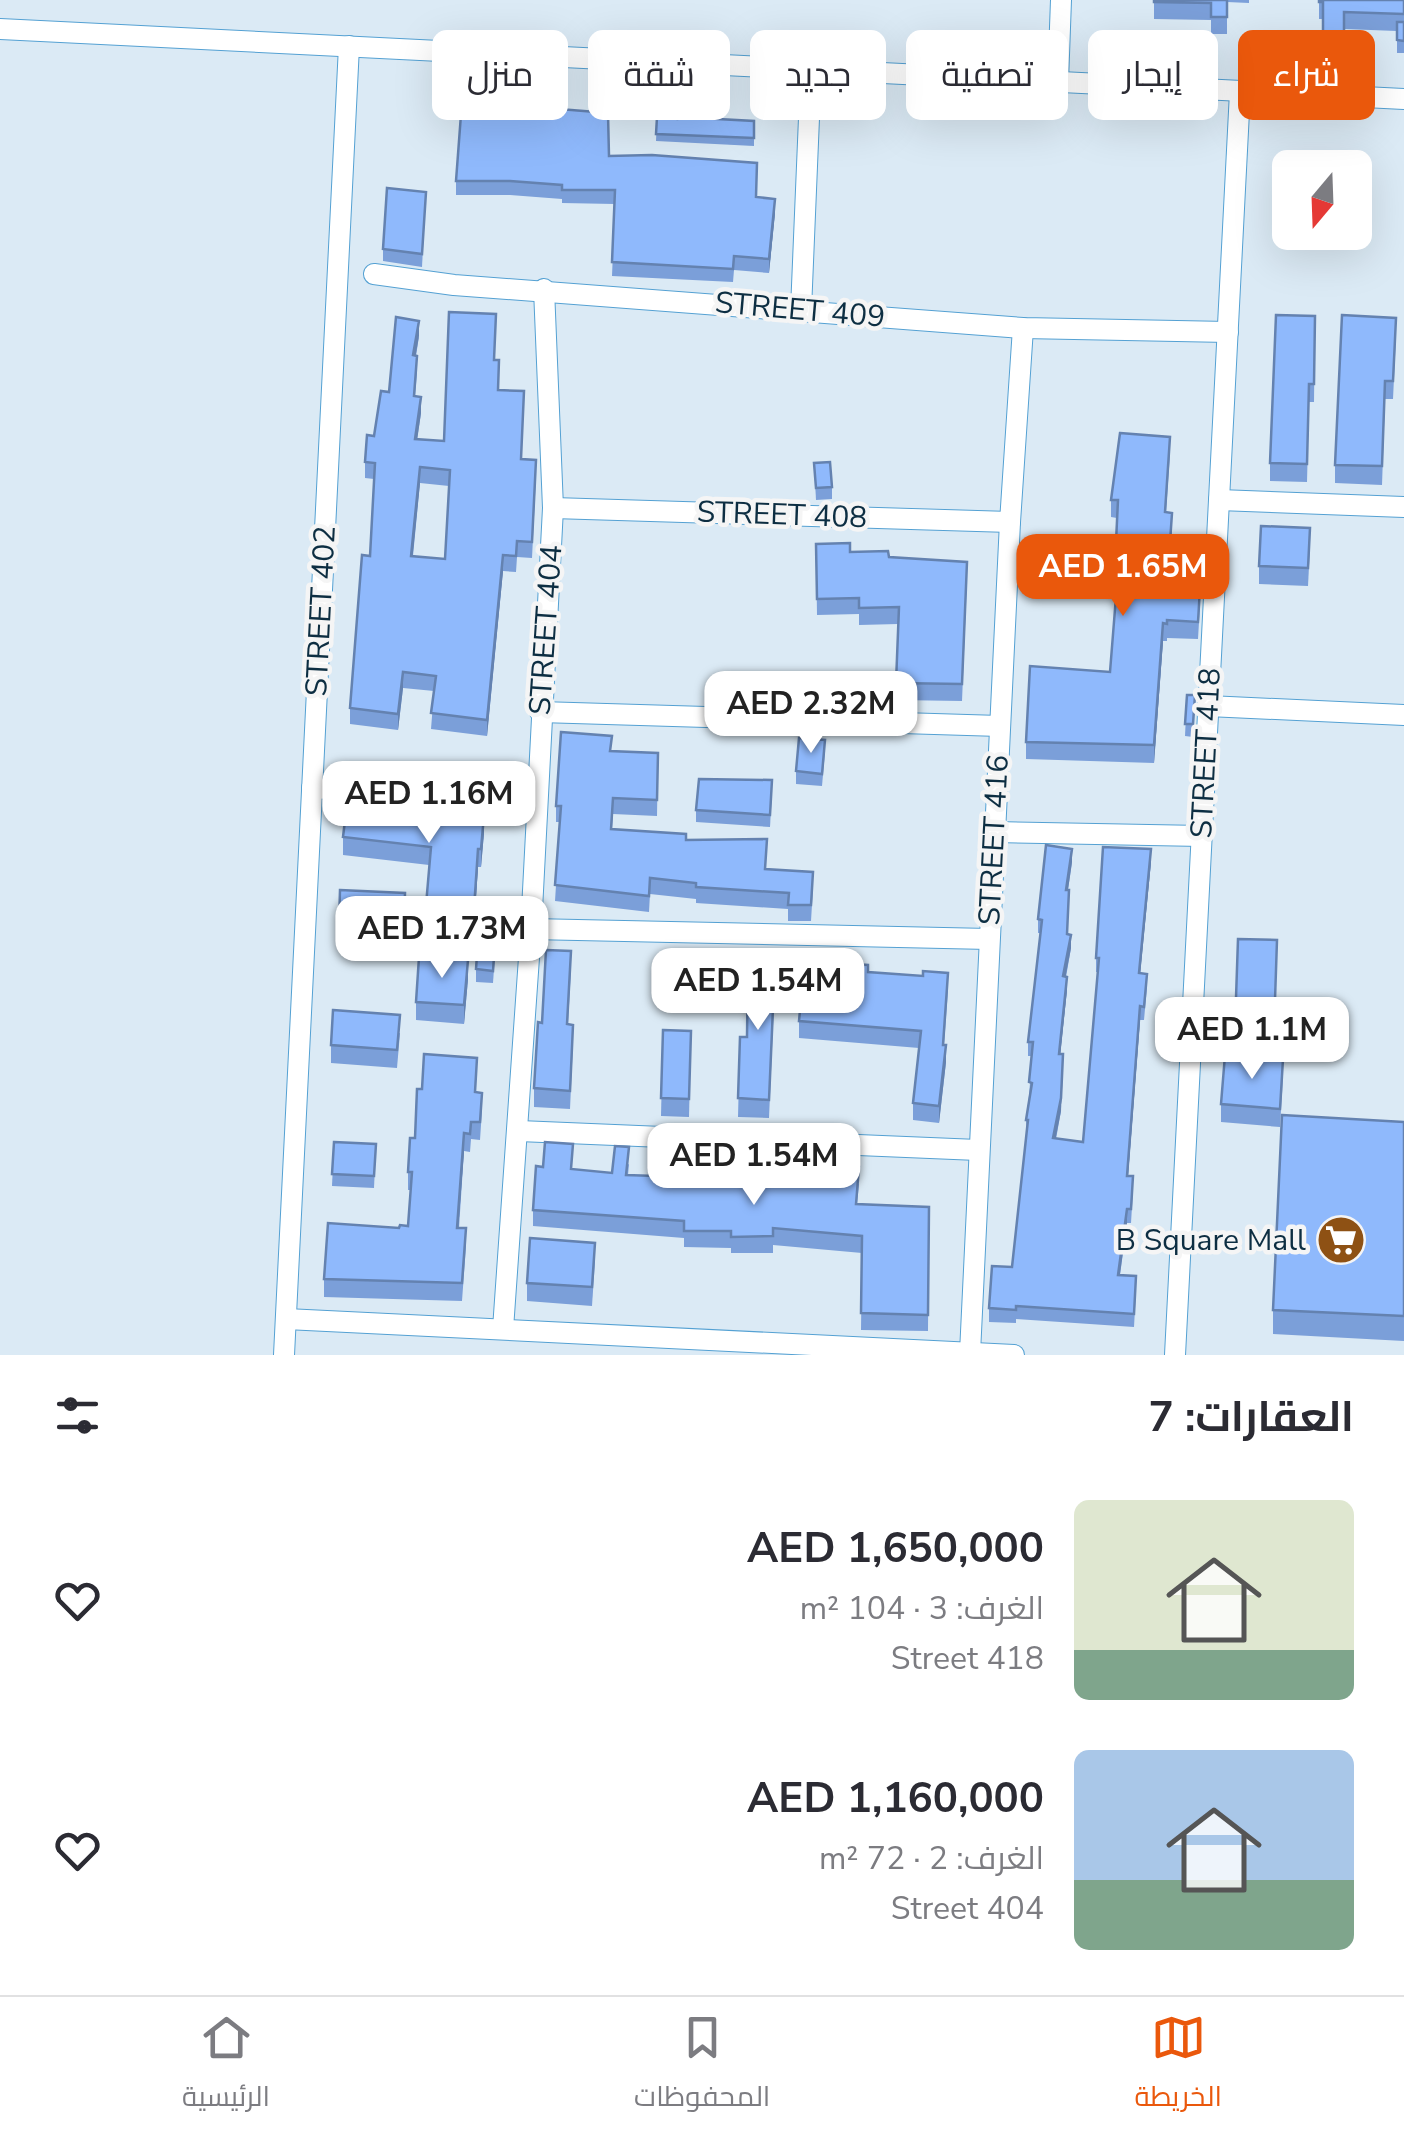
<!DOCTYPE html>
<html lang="ar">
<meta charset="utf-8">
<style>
:root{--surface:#fff;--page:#f7f7f7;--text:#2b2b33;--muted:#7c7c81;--line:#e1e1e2;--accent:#ea580c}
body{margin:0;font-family:"Nunito Sans",Cairo,sans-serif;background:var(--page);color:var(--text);direction:rtl;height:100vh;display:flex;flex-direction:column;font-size:38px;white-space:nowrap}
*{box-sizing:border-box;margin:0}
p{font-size:32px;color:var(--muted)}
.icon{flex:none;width:55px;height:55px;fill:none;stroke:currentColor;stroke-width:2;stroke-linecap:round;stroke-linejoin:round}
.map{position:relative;height:1355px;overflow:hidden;direction:ltr}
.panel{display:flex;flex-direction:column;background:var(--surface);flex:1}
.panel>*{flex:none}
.top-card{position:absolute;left:30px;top:30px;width:1345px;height:90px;direction:rtl;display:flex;gap:20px}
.needle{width:65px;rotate:199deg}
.fabs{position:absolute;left:1272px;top:150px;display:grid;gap:20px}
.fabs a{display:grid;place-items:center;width:100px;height:100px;border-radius:15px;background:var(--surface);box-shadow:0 10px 40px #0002;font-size:50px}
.price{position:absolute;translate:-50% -85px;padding:0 22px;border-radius:20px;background:#fff;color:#222;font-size:32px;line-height:65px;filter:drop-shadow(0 2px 5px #0008)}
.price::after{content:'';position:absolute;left:50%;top:60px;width:30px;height:22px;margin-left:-15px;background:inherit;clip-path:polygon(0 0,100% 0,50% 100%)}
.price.active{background:var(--accent);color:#fff}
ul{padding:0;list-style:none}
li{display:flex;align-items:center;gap:30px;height:250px;padding:0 50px}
li span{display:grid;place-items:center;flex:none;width:280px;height:200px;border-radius:15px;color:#555}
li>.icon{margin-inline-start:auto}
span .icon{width:120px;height:120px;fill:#fffc;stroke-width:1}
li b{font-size:42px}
h2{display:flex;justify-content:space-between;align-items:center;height:120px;padding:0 50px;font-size:42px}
.chip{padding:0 35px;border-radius:15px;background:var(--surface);box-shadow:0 10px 40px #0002;font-size:35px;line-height:90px}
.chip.active{background:var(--accent);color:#fff}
.dock{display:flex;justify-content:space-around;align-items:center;height:140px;border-top:2px solid var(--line);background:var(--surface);font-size:28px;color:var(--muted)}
.dock a{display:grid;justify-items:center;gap:5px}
.dock .active{color:var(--accent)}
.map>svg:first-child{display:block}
</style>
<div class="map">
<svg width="1404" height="1355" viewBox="0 0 1404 1355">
<rect width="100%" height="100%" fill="#dbeaf5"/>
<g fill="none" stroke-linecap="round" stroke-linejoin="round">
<g stroke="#54a1d3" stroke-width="22">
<g id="minor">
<path d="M0,29L1404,99"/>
<path d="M1058,82L1061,0"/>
<path d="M374,274L454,285L1023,328L1228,332"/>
<path d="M801,310L811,70"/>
<path d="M1219,500L1404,507"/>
<path d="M553,508L1010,522"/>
<path d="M1208,706L1404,715"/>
<path d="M540,712L1000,726"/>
<path d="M312,788L537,801"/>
<path d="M995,832L1202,836"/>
<path d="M531,929L989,939"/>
<path d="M519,1131L978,1150"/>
<path d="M286,1319L1014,1355"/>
<path d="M503,1329L531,929L553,508L544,289"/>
<path d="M970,1353L1010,522L1023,328"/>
<path d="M284,1355L349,46"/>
<path d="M1175,1355L1240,92"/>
</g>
</g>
<use href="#minor" stroke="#fff" stroke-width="20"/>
</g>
<g fill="#7b9fd9" fill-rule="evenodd">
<path d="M1154,0H1249V3L1227,2V34H1211V20L1154,19Z"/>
<path d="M1319,0H1404V53H1397V31L1344,29V50H1323V19H1319Z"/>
<path d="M547,108L609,156L756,197L775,213L769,273L734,270L733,282L612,276L615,204L562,203V199L510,195H456V181Z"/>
<path d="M657,117L677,119L701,118L754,121V146L656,141Z"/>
<path d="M426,192L422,267L383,261V249Z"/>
<path d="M1315,316L1314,402H1309L1307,482L1270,481V463Z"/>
<path d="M419,336L416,356L417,372L415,396L421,413L417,439L444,441L495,360L498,390L521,459L536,476L532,558L517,557L516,572L503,571L487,736L431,729L434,691L403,688L398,730L350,724V708L370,556L374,479L365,478V462L389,392ZM420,483L449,486L445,559L413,556Z"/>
<path d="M1396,336L1393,399H1385L1382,485L1335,483V465Z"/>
<path d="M1170,454L1166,512L1172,530L1168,586L1200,605L1198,639L1167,638V641H1163L1154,763L1026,759V742L1110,672L1116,601H1114V584L1117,518L1111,517V500Z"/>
<path d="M814,463L832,487V499L816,500Z"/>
<path d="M816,544L850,552L889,557L967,579L962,701L896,700L898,624L859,625V614L817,615Z"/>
<path d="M1310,547L1308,586L1259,584V566Z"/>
<path d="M1187,695H1195L1193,737L1185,736Z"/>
<path d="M612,751L658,753L657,816L613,814L612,829L686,840L813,888L811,921H788V909L696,903V899L650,894L649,912L555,901L560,822H556V806Z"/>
<path d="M825,752L822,786L796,784V771Z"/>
<path d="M772,792L770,827L696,822V810Z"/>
<path d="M484,833L481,867H478L474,927L426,923L429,865L343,855V837Z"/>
<path d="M1072,862L1068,890V934L1071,948L1066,977L1067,990L1060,1054L1061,1111L1056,1139L1083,1142L1098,972H1096V958L1151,862L1140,973L1147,987L1144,1020H1140L1128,1176L1133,1190L1131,1223H1127L1120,1275L1136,1290L1134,1327L1016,1319V1323L989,1322V1308L1012,1267L1027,1134L1026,1120L1029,1096L1032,1056H1028V1042L1041,933H1038V919Z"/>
<path d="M405,893L404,946L339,943V925Z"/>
<path d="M1238,939L1277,940L1275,1018L1236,1016Z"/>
<path d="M495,954L493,983L476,982V969Z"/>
<path d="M571,969L568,1024L573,1043L570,1109L534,1107V1088L542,1023Z"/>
<path d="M836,970L868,972L948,990L944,1045L946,1062L939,1123L913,1120V1103L919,1048L799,1038V1021Z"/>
<path d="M468,979L464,1024L416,1020V1002Z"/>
<path d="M775,980L769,1118L738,1117L740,1037H747Z"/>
<path d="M663,1030L691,1031L689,1117L661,1116Z"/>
<path d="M400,1033L397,1068L331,1063V1045Z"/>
<path d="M1283,1077L1280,1127L1221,1122V1104Z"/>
<path d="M422,1089L476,1092L482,1110L480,1140L471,1139L470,1152L464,1151L459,1228L466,1246L462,1301L324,1297V1279L399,1228L408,1226L411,1190H408V1172Z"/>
<path d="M1404,1122V1341L1273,1334V1310Z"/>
<path d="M334,1142L376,1144L374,1188L332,1186Z"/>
<path d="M673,1148L776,1160L859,1184L857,1204L929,1207L928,1331L861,1330L862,1253L773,1245V1253H731V1248L684,1247V1238L533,1226V1210L572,1169L612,1173L629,1164L628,1175L656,1176Z"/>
<path d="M595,1261L592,1306L527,1301V1283Z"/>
</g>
<g fill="#6482b0">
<path d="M775,199V213L769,273V259Z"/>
<path d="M419,321V336L413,371V355Z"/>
<path d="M421,397V413L415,455V439Z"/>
<path d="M420,467V483L411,572V556Z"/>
<path d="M503,555V571L487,736V720Z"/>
<path d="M1163,623V641L1154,763V745Z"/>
<path d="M403,672V688L398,730V714Z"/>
<path d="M484,815V833L481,867V849Z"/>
<path d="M478,849V867L474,927V909Z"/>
<path d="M1072,849V862L1066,903V890Z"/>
<path d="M1151,849V862L1139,986V973Z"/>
<path d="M1071,935V948L1063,990V976Z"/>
<path d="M468,960V979L464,1024V1005Z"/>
<path d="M1067,977V990L1059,1067V1054Z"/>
<path d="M1140,1006V1020L1127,1189V1176Z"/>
<path d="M946,1045V1062L939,1123V1106Z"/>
<path d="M1063,1068L1061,1111L1053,1152V1138Z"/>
<path d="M464,1133V1151L457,1245V1228Z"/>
<path d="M1127,1209V1223L1118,1288V1275Z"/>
</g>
<g fill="#8fb9fc" stroke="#6482b0" stroke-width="2.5" fill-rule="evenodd">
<path d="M1154,0H1227V17H1211V3L1154,2Z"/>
<path d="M1319,0H1404V14L1344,12V34L1323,33V2H1319Z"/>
<path d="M1397,22H1404V41L1397,40Z"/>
<path d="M678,98L701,100L700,118L754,121V138L656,134L657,117L677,119Z"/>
<path d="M462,101L547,105L546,108L608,113L609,156L652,155L757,163L756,197L775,199L769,259L734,256L733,269L612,262L615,190H562V185L510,181H456Z"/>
<path d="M387,188L426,192L422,254L383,249Z"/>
<path d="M449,312L496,314L494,360H499L498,390L524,391L521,459L536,460L532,542L517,541L516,556L503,555L487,720L431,713L436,676L403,672L398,714L350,708L362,555L370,556L375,463L365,462L367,435L374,436L381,391L389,392L396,317L419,321L413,355L417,356L414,396L421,397L415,439L444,441ZM420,467L450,470L445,559L411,556Z"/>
<path d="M1276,315L1315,316L1314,384H1309L1307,464L1270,463Z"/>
<path d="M1342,315L1396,318L1393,381H1385L1382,466L1335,465Z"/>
<path d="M1120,433L1170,437L1165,512L1172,513L1167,586L1200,588L1198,622L1167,620V624L1163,623L1154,745L1026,742L1030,666L1110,672L1117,584H1114L1118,500H1111Z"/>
<path d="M830,462L832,487L816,488L814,463Z"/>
<path d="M1261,526L1310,528L1308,568L1259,566Z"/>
<path d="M850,543V552L888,551L889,557L967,562L962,684L896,683L899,607L859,608V598L817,599L816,544Z"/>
<path d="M1187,695H1195L1193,724H1185Z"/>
<path d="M561,732L612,736L610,751L658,753L657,800L613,798L611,829L686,834V840L767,839L765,869L813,872L811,905H788L789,893L696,887V883L650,878L649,896L555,885L561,806H556Z"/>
<path d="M799,738L825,740L822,774L796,771Z"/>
<path d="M699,779L772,780L770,815L696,810Z"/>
<path d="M347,804L423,813V809L484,815L481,849H478L474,909L426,905L431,847L343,837Z"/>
<path d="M1046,845L1072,849L1066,890H1069L1067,934L1071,935L1063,976L1067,977L1059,1054H1063L1061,1098L1053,1138L1083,1142L1099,958H1096L1103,847L1151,849L1139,973L1147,974L1144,1007L1140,1006L1127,1176H1133L1131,1209H1127L1118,1275L1136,1276L1134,1314L1016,1306V1310L989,1308L992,1266L1012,1267L1028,1120H1026L1032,1083L1029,1082L1033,1042H1028L1042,920L1038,919Z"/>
<path d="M340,890L405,893L404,928L339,925Z"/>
<path d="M1238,939L1277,940L1275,1000L1236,998Z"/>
<path d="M478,941L495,942L493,971L476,969Z"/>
<path d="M546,950L571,951L567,1024L573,1025L570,1091L534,1088L538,1022L542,1023Z"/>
<path d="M419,957L468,960L464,1005L416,1002Z"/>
<path d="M748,961L775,962L769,1100L738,1098L740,1037H747Z"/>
<path d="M837,963L868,965V972L923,976V971L948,973L943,1045H946L939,1106L913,1103L921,1031L799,1021L804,967L836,970Z"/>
<path d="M333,1010L400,1015L397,1050L331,1045Z"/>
<path d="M663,1030L691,1031L689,1099L661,1098Z"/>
<path d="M424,1054L477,1058L475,1092L482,1093L480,1122H471L470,1134L464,1133L457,1228H466L462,1283L324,1279L328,1223L399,1228L400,1225L408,1226L412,1172H408L410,1138H415L417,1089H422Z"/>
<path d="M1225,1055L1283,1059L1280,1109L1221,1104Z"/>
<path d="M1282,1115L1404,1122V1316L1273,1310Z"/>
<path d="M658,1136L673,1138L672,1148L711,1151L776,1149V1160L859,1167L856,1204L929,1207L928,1315L861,1313L862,1236L773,1228V1236L731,1237V1231H684V1221L533,1210L536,1166L543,1167L545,1142L573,1144L571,1169L612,1173L615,1146L629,1147L626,1175L656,1176Z"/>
<path d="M334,1142L376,1144L374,1176L332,1174Z"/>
<path d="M530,1238L595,1243L592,1287L527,1283Z"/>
</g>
<defs>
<g id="supermarket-disc" transform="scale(2.5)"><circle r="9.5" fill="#8e5114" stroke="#f5f5f5"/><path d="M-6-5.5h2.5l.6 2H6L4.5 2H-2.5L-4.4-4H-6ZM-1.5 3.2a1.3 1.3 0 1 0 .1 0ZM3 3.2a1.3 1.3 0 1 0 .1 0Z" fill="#fff"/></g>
</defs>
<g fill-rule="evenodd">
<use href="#supermarket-disc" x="1341" y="1240"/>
</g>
<g text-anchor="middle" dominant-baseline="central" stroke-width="9" stroke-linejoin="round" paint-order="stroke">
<g font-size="30" fill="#0d2e42" stroke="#f5f5f5">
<text transform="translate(800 310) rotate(5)">STREET 409</text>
<text transform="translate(782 515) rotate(2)">STREET 408</text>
<text transform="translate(321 611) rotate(-87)">STREET 402</text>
<text transform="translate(546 630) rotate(-86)">STREET 404</text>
<text transform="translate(1206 753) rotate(-87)">STREET 418</text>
<text transform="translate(994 840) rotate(-87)">STREET 416</text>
</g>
<g font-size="30" fill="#0d2e42" stroke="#f5f5f5" text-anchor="end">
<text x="1306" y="1240">B Square Mall</text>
</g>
</g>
</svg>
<div class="fabs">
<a><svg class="needle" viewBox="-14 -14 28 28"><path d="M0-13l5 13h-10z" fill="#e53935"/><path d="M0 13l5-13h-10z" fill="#7c7c81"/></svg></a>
</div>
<b class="price active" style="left:1123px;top:619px">AED 1.65M</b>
<b class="price" style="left:811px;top:756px">AED 2.32M</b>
<b class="price" style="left:429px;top:846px">AED 1.16M</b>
<b class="price" style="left:442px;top:981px">AED 1.73M</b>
<b class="price" style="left:758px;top:1033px">AED 1.54M</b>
<b class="price" style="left:1252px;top:1082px">AED 1.1M</b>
<b class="price" style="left:754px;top:1208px">AED 1.54M</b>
<div class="top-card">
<a class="chip active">شراء</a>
<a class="chip">إيجار</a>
<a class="chip">تصفية</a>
<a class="chip">جديد</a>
<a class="chip">شقة</a>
<a class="chip">منزل</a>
</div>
</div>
<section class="panel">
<h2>العقارات: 7<svg class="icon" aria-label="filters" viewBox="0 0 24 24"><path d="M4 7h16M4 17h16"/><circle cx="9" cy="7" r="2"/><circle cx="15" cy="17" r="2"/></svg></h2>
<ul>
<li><span style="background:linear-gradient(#dfe7d0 75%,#7fa58c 0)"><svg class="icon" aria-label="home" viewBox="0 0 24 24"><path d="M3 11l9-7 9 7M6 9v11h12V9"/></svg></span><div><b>AED 1,650,000</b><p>الغرف: 3 · 104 m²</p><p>Street 418</p></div><svg class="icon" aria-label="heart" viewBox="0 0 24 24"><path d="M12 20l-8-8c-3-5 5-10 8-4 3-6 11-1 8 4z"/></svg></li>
<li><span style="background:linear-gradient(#a9c7e8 65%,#7fa58c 0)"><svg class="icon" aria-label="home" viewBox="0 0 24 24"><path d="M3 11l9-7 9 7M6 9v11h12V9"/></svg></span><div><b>AED 1,160,000</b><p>الغرف: 2 · 72 m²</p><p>Street 404</p></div><svg class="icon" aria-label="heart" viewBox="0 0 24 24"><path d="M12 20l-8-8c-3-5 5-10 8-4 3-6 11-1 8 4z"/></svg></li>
</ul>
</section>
<nav class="dock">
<a class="active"><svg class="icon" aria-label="map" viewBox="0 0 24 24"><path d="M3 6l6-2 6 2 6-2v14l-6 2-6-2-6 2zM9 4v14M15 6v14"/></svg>الخريطة</a>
<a><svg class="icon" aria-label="saved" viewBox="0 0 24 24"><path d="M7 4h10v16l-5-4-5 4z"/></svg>المحفوظات</a>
<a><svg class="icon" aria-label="home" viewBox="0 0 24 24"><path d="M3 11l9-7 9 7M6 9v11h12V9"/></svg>الرئيسية</a>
</nav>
